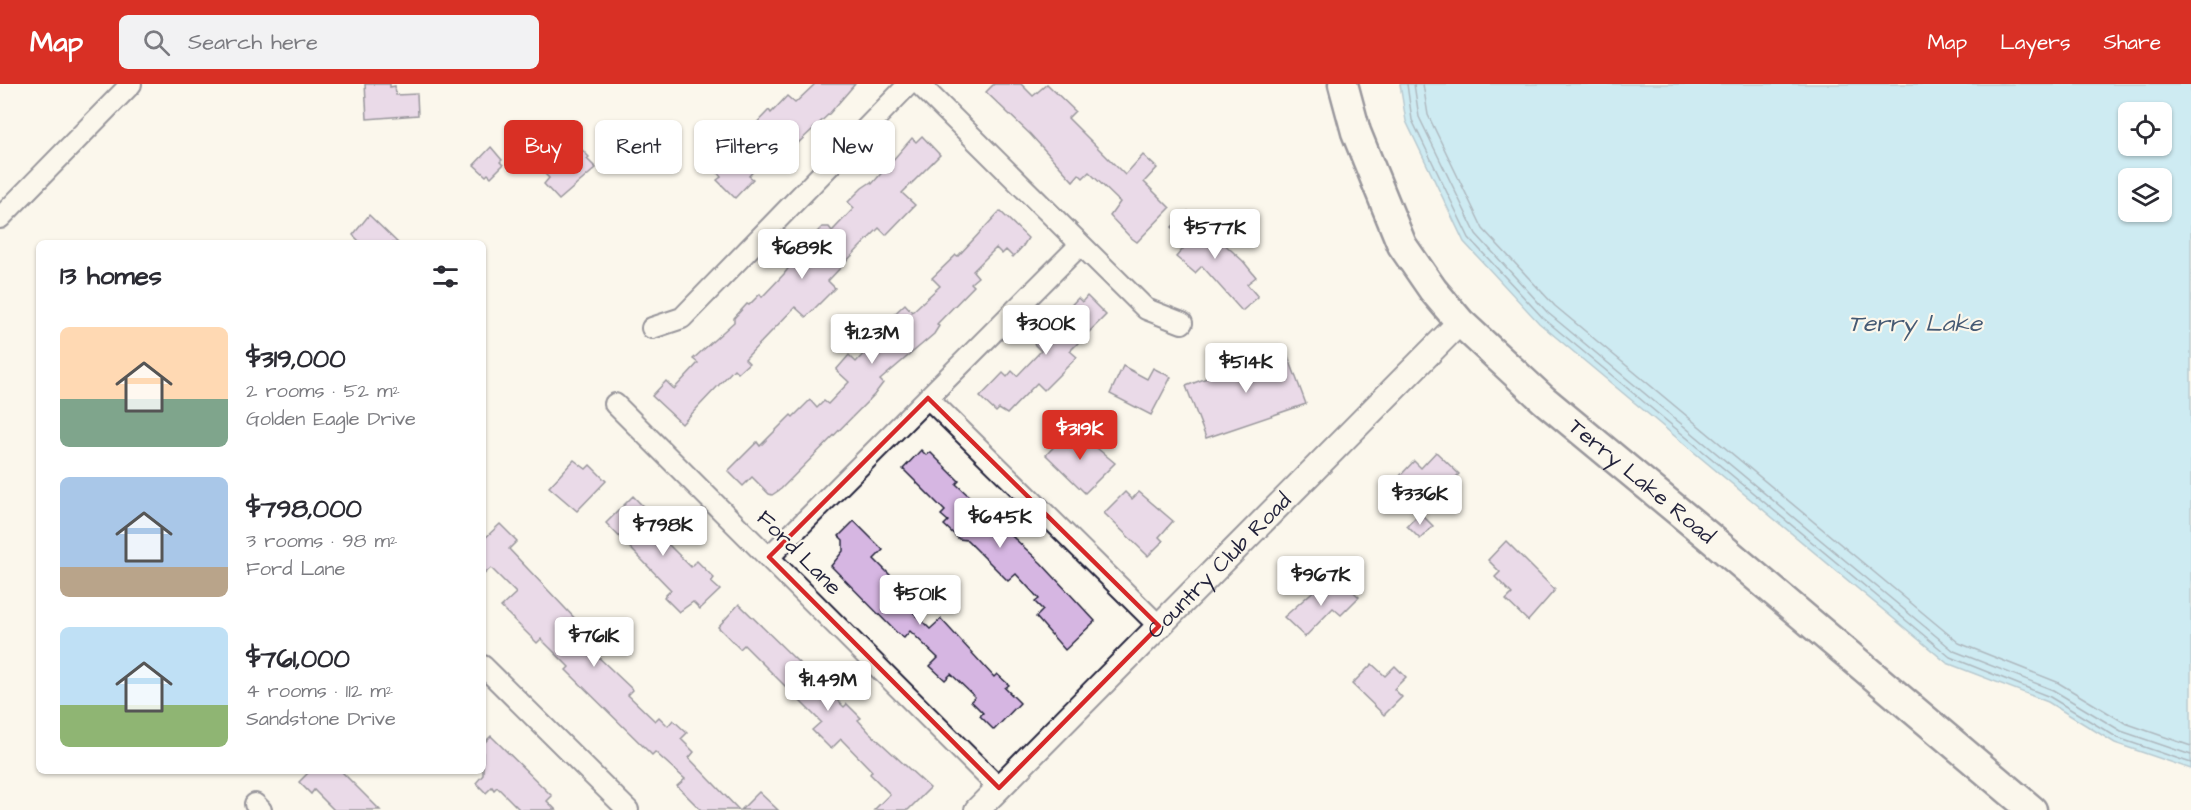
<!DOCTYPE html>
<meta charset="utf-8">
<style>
:root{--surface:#fff;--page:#f2f2f3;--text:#2b2b33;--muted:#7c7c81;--accent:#d93025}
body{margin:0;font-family:"Architects Daughter",sans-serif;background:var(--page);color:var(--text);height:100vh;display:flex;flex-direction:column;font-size:22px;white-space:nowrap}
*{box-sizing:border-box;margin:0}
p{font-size:20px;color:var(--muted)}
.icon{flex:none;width:33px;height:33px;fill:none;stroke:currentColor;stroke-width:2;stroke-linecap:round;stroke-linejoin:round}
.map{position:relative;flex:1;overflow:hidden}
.sheet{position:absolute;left:36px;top:156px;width:450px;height:534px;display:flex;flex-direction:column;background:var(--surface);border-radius:9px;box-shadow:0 2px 4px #0004}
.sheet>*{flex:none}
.banner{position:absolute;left:504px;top:36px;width:570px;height:54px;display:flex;gap:12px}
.buttons{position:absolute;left:2118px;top:18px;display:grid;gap:12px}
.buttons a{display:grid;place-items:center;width:54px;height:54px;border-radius:9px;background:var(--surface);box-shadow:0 2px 4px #0004;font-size:30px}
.price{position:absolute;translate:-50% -51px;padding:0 14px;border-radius:6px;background:#fff;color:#222;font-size:20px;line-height:39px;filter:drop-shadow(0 2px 3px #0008)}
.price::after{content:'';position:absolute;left:50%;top:36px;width:18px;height:14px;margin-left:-9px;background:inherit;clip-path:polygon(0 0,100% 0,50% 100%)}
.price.current{background:var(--accent);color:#fff}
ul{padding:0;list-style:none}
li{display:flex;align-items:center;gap:18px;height:150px;padding:0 24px}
li span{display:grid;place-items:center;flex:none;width:168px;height:120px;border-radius:9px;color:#555}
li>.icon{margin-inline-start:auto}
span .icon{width:72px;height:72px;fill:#fffc;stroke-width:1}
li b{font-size:26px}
h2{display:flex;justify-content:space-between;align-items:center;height:72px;padding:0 24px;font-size:26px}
.chip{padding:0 21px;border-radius:9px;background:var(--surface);box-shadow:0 2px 4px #0004;font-size:21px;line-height:54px}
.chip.current{background:var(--accent);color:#fff}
header{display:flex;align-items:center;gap:36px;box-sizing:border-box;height:84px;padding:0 30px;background:var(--accent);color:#fff}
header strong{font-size:28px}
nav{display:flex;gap:33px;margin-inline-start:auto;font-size:21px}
.search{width:420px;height:54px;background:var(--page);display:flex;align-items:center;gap:15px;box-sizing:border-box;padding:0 21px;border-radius:9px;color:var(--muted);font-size:22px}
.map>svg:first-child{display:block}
</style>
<header>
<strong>Map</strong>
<div class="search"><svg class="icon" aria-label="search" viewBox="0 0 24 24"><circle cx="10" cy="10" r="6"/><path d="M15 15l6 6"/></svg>Search here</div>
<nav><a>Map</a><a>Layers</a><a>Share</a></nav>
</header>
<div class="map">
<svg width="2191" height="726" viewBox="0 0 2191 726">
<rect width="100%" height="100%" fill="#fbf7ec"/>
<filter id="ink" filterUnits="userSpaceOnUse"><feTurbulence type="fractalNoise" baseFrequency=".0167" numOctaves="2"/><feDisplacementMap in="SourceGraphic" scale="12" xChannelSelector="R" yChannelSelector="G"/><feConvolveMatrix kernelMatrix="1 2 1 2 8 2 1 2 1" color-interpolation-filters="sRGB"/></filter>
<g filter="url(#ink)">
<path fill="#97dcf9" stroke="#6892ad" stroke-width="1.5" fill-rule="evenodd" d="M1400,0H2191V685L2115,659L2048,618L1947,579L1539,239L1464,158L1406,37ZM2128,28H2162V62H2128ZM2128,94H2162V128H2128Z"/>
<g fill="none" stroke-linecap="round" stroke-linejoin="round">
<g stroke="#516c87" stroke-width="1.5">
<path d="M1407,0L1412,36L1469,154L1543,234L1950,573L2050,613L2118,654L2191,679"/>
<path d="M1414,0L1419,33L1476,150L1548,229L1954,567L2053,606L2121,647L2191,671"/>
<path d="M1423,0L1428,31L1483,145L1555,222L1959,559L2057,598L2125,639L2191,662"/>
</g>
</g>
<g fill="#d6b6e2" stroke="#22223b" stroke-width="1.5">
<path d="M365,0H390V3L395,2L396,11L417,10L418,31L367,35Z"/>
<path d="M815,0H855L830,29L780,76L771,68L749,92L753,95L735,114L717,96L721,93L706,75L719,62L721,65L733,53L736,57L743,50L745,51L769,26L771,29L787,12L795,19Z"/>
<path d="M994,0H1021L1033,12L1047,0L1075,27L1068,34L1125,91L1143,71L1157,84L1144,98L1170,124L1137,158L1130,153L1110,132L1120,118L1089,88L1083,94L1079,90L1073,97L1030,50L986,8Z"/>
<path d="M922,52L940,71L902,109L915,121L886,151L879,144L859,164L828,197L835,204L806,233L795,223L745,275L749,279L738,289L734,285L682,340L652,312L666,297L674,305L698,279L693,275L734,238V234L747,220L749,221L760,210L762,213L784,190L790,182L787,179L803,163L813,173L817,148L822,143H829L832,147L854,124L848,118L862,104L871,98L872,100L912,54L916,58Z"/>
<path d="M571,55L589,73L587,75L596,84L559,116L544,100L549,94L544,89L551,83L547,79Z"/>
<path d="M491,63L502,76L500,78L503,81L491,93L488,90L486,92L474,81Z"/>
<path d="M1000,127L1028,154L1023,162L1013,173L1006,166L1002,170L996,164L973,187L978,193L971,199L974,202L937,240L939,242L934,250L880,296L883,299L874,311L781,405L772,411L769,410L752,393L743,402L728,387L757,358L760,362L791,331L793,333L810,316L817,324L824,317L828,320L849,298L836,286L849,271L856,278L877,255L870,248L885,234L888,236L905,220L912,228L940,202L932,194L956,171L958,172Z"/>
<path d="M1188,127L1243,177L1256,193L1247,200L1258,213L1242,227L1202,182L1195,189L1176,173L1183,165L1180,162L1185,156L1172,143Z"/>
<path d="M369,131L398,159H361L353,151Z"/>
<path d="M1087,212L1106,231L1070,267L1077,273L1044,306L1037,299L1007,330L999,325L996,328L980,313L1003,289L1007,293L1012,287L1017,292L1041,267L1034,260L1078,214L1082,218Z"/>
<path d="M1285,264L1306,320L1206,354L1186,302Z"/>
<path d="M1123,282L1147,295L1153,284L1171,293L1151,331L1110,310Z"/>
<path d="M1066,350L1074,357L1080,350L1115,379L1085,409L1046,371Z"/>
<path d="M921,366L926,371L930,368L959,397L956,400L983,425L986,422L1001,437L998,439L1041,479L1095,537L1065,566L1036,533L1043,526L1035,518L1039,515L1016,490L1008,497L967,456L959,455L944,441L948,437L941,431L945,427L903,385Z"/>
<path d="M1436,368L1459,390L1441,408L1435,402L1420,416L1398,394L1414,377L1421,384Z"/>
<path d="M574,376L586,385L590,381L606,397L577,427L549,403Z"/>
<path d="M1125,408L1132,415L1139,408L1173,437L1159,453L1163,457L1148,472L1104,429Z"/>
<path d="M633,412L671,451L665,457L691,483L697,477L714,494L711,498L720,506L700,525L693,518L679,528L664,513L671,506L606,439Z"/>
<path d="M1420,429L1433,442L1420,455L1407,442Z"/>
<path d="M854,437L883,466L874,475L915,516L908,523L930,545L941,535L994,593L997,590L1009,601L1005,604L1020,619L994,646L980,632L983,629L971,617L975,613L951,590L945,596L930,582L938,574L910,547L904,554L897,549L831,482L843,467V456L839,452Z"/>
<path d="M500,440L517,457L509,465L601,562L594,569L633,606L628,611L655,637L659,633L668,642L673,636L687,649L681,655L694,668L689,674L739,726H701L677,702L685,695L655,668L652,671L566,586L569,583L541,555L537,559L501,523L516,509L491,484L483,491V456Z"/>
<path d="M1506,457L1555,506L1528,537L1506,516L1512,510L1495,493L1500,488L1488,476Z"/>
<path d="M1340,495L1359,513L1341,531L1333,524L1305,553L1284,533L1318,503L1326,510Z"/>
<path d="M739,520L844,623L847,620L861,634L858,636L869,648L930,704L908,726H874L890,710L870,690L872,687L841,655L831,665L812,646L821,638L744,561L740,565L718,543Z"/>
<path d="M1372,580L1385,592L1395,582L1406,593L1394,605L1402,613L1384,631L1352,600Z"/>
<path d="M491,652L552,712L547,717L556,726H520L497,703L494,706L492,703L486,709L476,699L483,691V660Z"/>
<path d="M310,687H341L380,726H334L314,706L311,710L299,698Z"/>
<path d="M759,708L778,726H741Z"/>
</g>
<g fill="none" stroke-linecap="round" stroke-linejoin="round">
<g stroke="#22223b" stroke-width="24">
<g id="minor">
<path d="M919,0L1146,225L1182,239"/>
<path d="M0,134L131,0"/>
<path d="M652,244L682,234L909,0"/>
<path d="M928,314L1159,542"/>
<path d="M615,320L999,704"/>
<path d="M769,473L1080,161"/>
<path d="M483,582L628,726"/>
<path d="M255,720L261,726"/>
</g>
</g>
<g stroke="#22223b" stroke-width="28">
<g id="tertiary">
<path id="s1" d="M977,726L1460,238"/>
</g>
</g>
<g stroke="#22223b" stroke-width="33">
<g id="secondary">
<path id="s2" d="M1343,0L1356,48L1402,161L1433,206L1460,238L1544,316L1707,451L2032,726"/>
</g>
</g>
<use href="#minor" stroke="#fbf7ec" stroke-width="20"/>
<use href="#tertiary" stroke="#fbf7ec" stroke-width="24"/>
<use href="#secondary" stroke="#fbf7ec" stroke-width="28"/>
</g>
</g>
<path d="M0 0H2191V726H0ZM928,314L1159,542L999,704L769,473Z" fill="#fbf7ec" fill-opacity=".55" fill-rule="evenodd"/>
<path fill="none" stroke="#d62828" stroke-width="4.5" stroke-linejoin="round" d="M928,314L1159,542L999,704L769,473Z"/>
<g text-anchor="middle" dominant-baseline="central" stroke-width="4.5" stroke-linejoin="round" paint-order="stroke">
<g font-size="22" fill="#22223b" stroke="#fbf7ec">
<text stroke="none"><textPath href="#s2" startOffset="510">Terry Lake Road</textPath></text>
<text transform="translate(799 469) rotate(45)">Ford Lane</text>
<text stroke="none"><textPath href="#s1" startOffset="344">Country Club Road</textPath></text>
</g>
<g font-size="24" font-style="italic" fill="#455a74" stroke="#fbf7ec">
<text x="1915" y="240">Terry Lake</text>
</g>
</g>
</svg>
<div class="buttons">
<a><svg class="icon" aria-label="locate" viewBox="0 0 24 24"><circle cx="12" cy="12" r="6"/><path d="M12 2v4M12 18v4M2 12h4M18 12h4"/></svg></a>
<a><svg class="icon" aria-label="layers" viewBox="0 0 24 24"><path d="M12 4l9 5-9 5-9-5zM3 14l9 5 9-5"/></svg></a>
</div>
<b class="price" style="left:1215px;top:176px">$577K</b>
<b class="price" style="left:802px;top:196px">$689K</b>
<b class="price" style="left:1046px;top:272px">$300K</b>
<b class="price" style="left:872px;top:281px">$1.23M</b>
<b class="price" style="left:1246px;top:310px">$514K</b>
<b class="price current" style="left:1080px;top:377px">$319K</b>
<b class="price" style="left:1420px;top:442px">$336K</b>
<b class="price" style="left:1000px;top:465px">$645K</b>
<b class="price" style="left:663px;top:473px">$798K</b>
<b class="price" style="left:1321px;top:523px">$967K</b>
<b class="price" style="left:920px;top:542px">$501K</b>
<b class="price" style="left:594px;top:584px">$761K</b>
<b class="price" style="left:828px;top:628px">$1.49M</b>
<div class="banner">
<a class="chip current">Buy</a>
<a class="chip">Rent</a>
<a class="chip">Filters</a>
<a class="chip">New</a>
</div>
<section class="sheet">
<h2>13 homes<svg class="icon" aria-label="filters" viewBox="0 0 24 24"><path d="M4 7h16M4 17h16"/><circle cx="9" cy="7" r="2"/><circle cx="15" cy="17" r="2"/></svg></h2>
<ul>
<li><span style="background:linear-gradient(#ffd9b3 60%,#7fa58c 0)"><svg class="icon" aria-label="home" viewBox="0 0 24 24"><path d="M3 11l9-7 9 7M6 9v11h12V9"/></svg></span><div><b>$319,000</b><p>2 rooms · 52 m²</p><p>Golden Eagle Drive</p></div></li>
<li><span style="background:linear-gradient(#a9c7e8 75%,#b9a48a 0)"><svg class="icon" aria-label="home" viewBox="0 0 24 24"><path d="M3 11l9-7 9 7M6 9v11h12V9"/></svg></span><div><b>$798,000</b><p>3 rooms · 98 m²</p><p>Ford Lane</p></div></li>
<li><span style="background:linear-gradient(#bfe0f5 65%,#8fb573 0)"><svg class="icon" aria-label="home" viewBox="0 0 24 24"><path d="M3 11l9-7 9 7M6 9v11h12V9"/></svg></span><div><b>$761,000</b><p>4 rooms · 112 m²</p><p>Sandstone Drive</p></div></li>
</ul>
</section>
</div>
